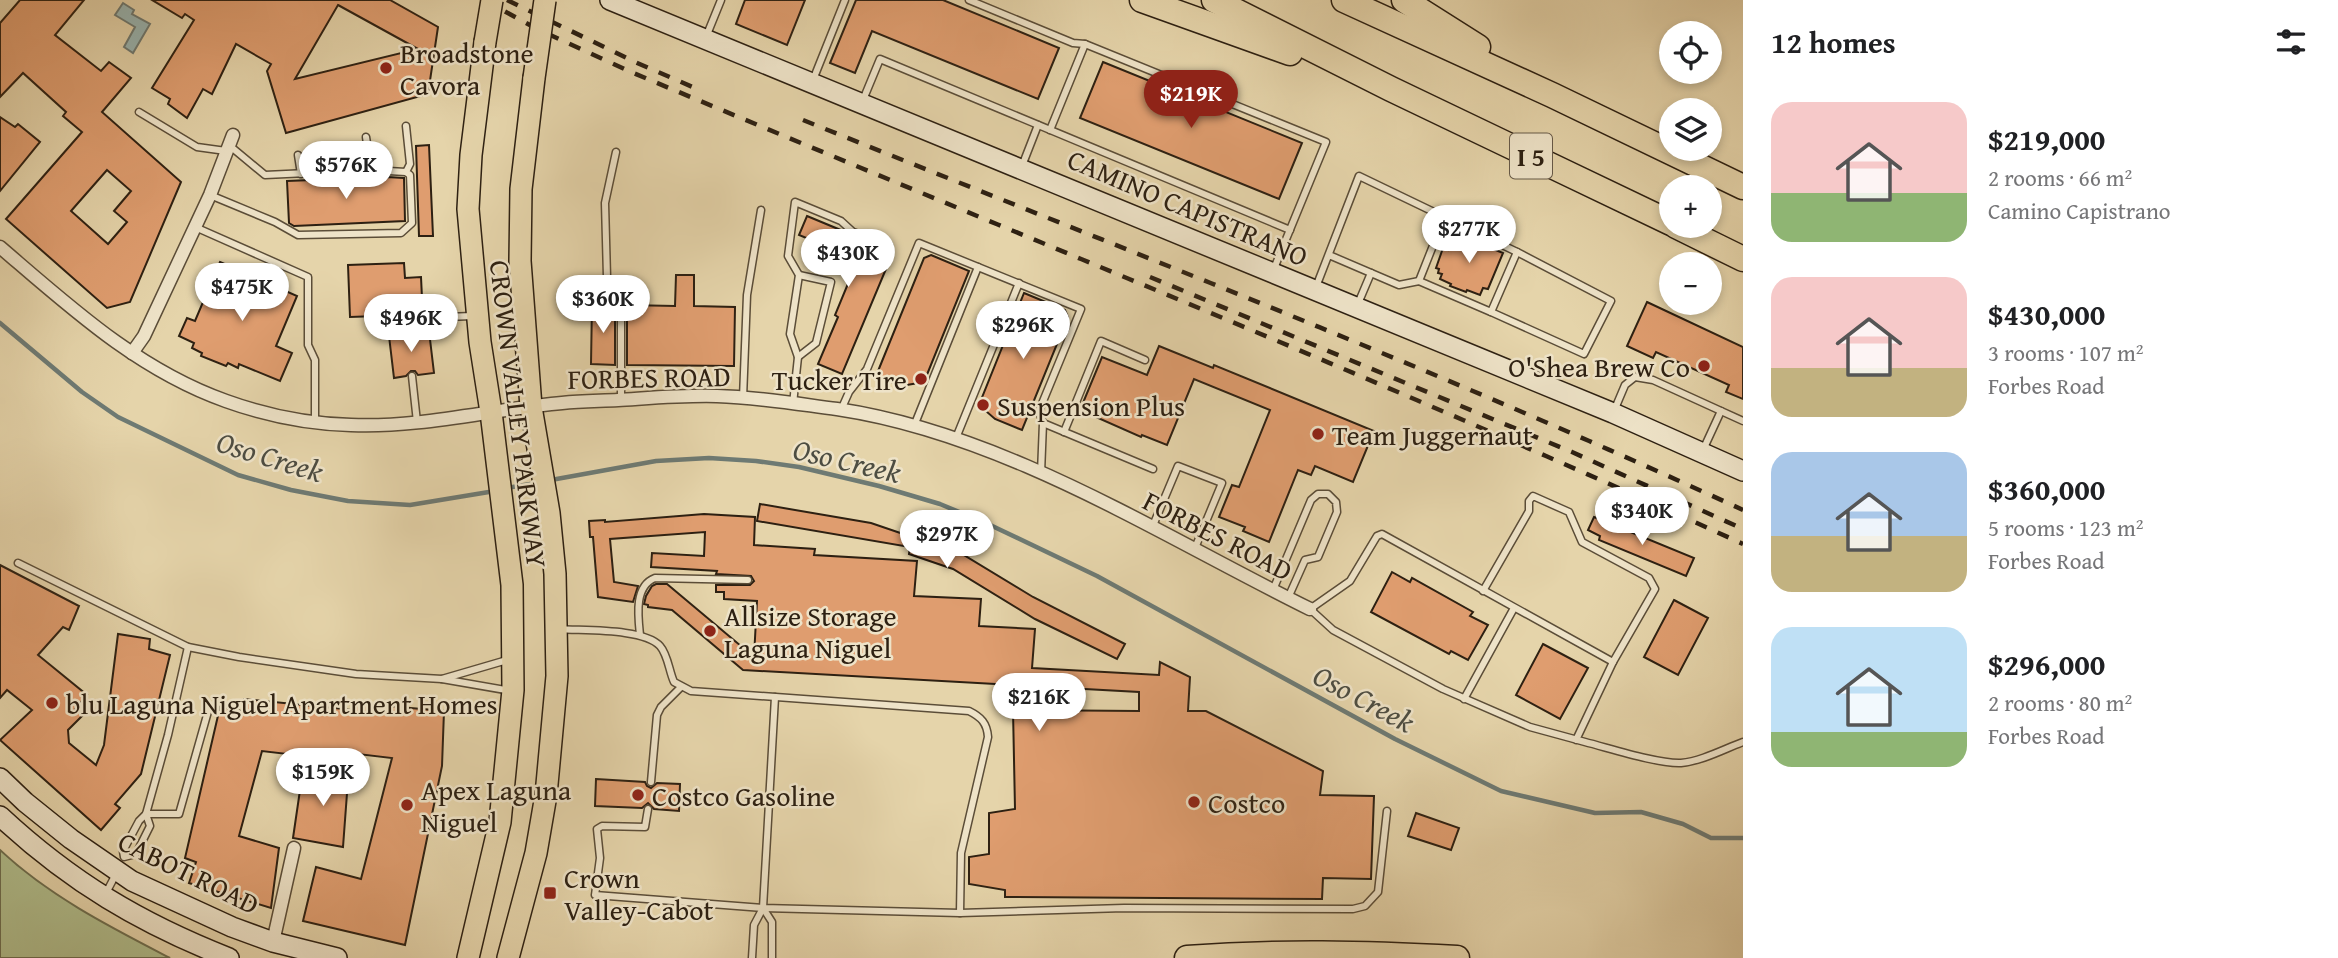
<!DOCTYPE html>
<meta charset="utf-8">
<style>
:root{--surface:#fff;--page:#f6f6f6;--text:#202124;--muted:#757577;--accent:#8f2418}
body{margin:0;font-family:"Gentium Book Plus",serif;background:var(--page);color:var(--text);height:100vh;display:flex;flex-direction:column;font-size:26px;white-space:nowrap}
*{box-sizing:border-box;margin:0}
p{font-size:23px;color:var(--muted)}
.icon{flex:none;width:38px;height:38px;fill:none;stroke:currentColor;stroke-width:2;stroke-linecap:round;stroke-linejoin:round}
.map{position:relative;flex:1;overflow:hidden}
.side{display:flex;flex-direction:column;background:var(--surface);width:595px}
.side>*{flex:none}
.controls{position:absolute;left:1659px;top:21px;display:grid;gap:14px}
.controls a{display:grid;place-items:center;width:63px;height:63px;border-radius:50%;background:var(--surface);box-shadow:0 4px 10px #0003;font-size:35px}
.price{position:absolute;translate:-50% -60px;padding:0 16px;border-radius:24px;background:#fff;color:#222;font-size:23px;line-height:46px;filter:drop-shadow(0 2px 4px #0008)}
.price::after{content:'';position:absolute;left:50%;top:42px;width:21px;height:16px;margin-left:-10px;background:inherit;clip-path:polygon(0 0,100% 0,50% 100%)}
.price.selected{background:var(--accent);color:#fff}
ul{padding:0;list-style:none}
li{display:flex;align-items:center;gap:21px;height:175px;padding:0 28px}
li span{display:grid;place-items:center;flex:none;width:196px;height:140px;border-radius:21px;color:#555}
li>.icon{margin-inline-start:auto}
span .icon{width:84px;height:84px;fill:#fffc;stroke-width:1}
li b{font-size:30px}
h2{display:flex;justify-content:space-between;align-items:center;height:84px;padding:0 28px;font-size:30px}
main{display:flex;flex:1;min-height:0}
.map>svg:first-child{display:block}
</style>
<main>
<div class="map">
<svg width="1743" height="958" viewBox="0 0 1743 958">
<rect width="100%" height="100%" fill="#e5d4aa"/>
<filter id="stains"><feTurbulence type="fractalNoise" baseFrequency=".00286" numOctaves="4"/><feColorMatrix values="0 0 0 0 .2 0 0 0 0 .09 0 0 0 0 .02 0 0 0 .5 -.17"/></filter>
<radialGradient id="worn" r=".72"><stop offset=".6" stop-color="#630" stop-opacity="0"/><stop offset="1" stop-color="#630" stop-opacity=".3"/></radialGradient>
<path fill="#b0bd8c" stroke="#6e6e4f" stroke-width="2" d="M0,850C49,896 110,927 170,958H0Z"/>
<path fill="#99b6b3" stroke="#6e7a73" stroke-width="2" d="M123,3L134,10L132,14L150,24L133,53L124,47L135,27L115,15Z"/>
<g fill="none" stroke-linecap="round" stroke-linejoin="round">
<g stroke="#6e7a73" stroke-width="4.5">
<path d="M0,323L82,392L118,417L238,475L291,490L348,501L410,505L495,491"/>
<path d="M551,480L656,461L709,458L756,461L799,467L879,486L940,504L988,524L1097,576L1395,739L1501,791L1595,813L1641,812L1683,824L1711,838H1743"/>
<path d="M507,488L536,483"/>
</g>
</g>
<g fill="#df9d6f" stroke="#2d2012" stroke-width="2" fill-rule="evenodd">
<path d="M20,0H84L55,35L101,71L109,62L131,78L102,112L181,182L130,302L107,308L6,219L82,132L63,116L66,112L23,73L0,97V23ZM107,170L131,191L114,211L127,222L108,244L71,211Z"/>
<path d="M152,0H390L438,27L428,94L286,133L267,71L271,64L236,44L212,94L203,89L187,118L168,104L170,99L152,88L194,20L185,14L182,18ZM338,5L418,49L295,79Z"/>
<path d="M745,0H805L787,45L736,24Z"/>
<path d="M856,0H943L1059,48L1038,99L872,31L855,73L830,63Z"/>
<path d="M1103,62L1302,143L1279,199L1080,118Z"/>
<path d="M0,117L15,127L18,124L40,142L0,191Z"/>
<path d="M429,145L433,236H419L416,146Z"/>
<path d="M387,177L404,178L405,221L294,226L289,223L287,181Z"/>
<path d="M807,216L843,231L846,233L844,237L891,257L842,374L818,364L838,317L835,315L852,274L832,266L838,251L799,235Z"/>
<path d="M1459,232L1482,242L1481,244L1503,253L1488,289L1483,288L1480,295L1467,290L1466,292L1450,286L1451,284L1440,279L1442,274L1438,273L1439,269L1436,268L1443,248L1448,250L1449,246L1453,248Z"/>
<path d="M931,255L969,271L924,382L901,386L876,376L924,258Z"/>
<path d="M220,262L297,296L276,346L292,353L280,381L239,364L238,368L228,363L226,366L201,356L202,353L192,348L194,343L179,336L187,318L195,321Z"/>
<path d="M404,263L405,278L421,277L422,298H416V307L401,312L389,326L378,316L350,317L348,265Z"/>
<path d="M676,275H694V306L735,307L734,366L627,365V305L675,306Z"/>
<path d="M1024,293L1065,310L1068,317L1022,430L995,419L979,405Z"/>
<path d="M1647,302L1743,347V399L1726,392L1729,385L1656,352L1653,358L1627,346Z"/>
<path d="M592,304L615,305V365L591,364Z"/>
<path d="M429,331L434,373L418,375L415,371H411L406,376L394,378L389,336L406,334L413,339L419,332Z"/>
<path d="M1159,346L1213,368L1214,365L1374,431L1353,482L1315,466L1311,475L1298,470L1269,542L1243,531L1245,527L1219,517L1232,485L1239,487L1270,410L1194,379L1167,445L1142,435L1141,437L1080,410L1102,357L1147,375Z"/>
<path d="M760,504L871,523L962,554L1033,597L1125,644L1117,659L1035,619L953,569L909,554L910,547L757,521Z"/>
<path d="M704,514L755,517L754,545L815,549L814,555L917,561L914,596L981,599L979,626L1035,629L1032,668L1159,675L1160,662L1190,677L1188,711H1206L1323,771L1320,795L1374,796L1371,879L1323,878L1322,899L1005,897V890L969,884V857L989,854V813L1015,809L1013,710L1139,711V692L743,670L672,610L648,607V605L644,604L646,596L652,586L656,584H667L754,657L757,601L724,599V592H716V585H750L754,581L751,576L716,574L717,571L651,567L652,553L704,556L705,532L610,539L614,582L638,586L633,602L598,597L593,537H590L589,521L605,520V522Z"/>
<path d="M1594,517L1694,558L1686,576L1599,540L1600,536L1588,530Z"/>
<path d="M0,565L79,606L69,630L63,627L38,655L87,695L75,709L83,715L68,730L69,743L96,765L104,745L118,634L150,639L149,649L170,655L141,774L115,804L120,808L101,830L0,740L32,710L7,690L0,698Z"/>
<path d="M1392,572L1410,582L1412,578L1473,612L1470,616L1488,625L1468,660L1451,651L1449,654L1371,612Z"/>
<path d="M1674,600L1708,618L1678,675L1644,657Z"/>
<path d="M1543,644L1588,668L1560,719L1516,695Z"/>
<path d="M244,699L353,710L354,703L444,711L442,766L405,945L303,921L316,867L361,879L392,758L350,753L343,847L293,838L305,756L262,751L239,836L279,848L271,908L189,883L196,862L185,858L220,707L242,711Z"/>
<path d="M596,779L645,782L647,786L651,788L657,783L680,784L679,811L654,809L648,803L642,808L595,806Z"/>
<path d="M1416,813L1459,828L1451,850L1408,836Z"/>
</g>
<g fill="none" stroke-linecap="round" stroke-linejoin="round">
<g stroke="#5b4d38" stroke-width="9">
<g id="lane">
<path d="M969,0L1073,43L1085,44L1326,142L1273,271"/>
<path d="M706,37L721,0"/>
<path d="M813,80L845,0"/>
<path d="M863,100L880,59L1290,230"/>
<path d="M139,112L197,147L226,151"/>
<path d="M1050,130L1085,44"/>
<path d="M366,137L371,170"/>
<path d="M230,146L265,175L371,170L406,172"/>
<path d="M326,148L330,172"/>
<path d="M616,152L605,203L607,277L621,288V400"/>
<path d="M298,155L301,174"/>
<path d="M1022,166L1038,125"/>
<path d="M210,195L275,222L298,235L401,233L412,223L410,175L406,172L410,164L406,126"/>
<path d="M195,227L308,277V345L315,360V422"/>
<path d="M1419,281L1444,218"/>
<path d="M1316,287L1359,176L1517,252L1491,312L1419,281L1399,285L1329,255"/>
<path d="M1357,306L1371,273"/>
<path d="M1491,312L1584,354L1611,301L1517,252"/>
<path d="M412,333L421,318L472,316"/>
<path d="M798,357L816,343L831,282L799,275"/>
<path d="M412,376L417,422"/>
<path d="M743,398L747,295L761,210"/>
<path d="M793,404L798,357L790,334L799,275L788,256L795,202L841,221L853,232L889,245"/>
<path d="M841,410L849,392L867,369L919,243L1081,309L1039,411L1043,423L1041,473"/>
<path d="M1614,411L1625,385L1635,377L1653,380L1721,411L1703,450"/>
<path d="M1721,411L1743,421"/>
<path d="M1043,423L1153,469"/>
<path d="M914,426L978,267"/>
<path d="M1064,432L1101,341L1145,360"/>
<path d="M956,438L1019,283"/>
<path d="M1152,528L1178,466L1222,483L1195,548"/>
<path d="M18,563L188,647L239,657L356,674L442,679L511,691"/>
<path d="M1273,590L1311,500L1318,494H1328L1336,502L1337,512L1318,557L1305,560L1288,598"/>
<path d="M1483,591L1529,511V501L1533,496L1569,512L1582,542L1649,578L1655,589L1613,662"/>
<path d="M559,629C583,631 644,628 660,646C668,655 669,671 674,682L691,691L969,711C981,717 987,723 988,737L961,853L960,913"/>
<path d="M640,635C638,616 634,586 655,578L748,580"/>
<path d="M442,679L507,660"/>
<path d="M1464,699L1514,608"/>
<path d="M1576,740L1613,662L1382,534L1377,536L1350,581L1310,609L1333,630L1443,689L1530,727L1585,742C1609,748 1658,764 1681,763C1702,761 1724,749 1743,742"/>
<path d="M651,782L657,715L661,707L681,687"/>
<path d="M648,809L645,827L602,826L597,829L600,858L595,895L763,908L960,913L1124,908L1353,909L1365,906L1378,892L1387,811"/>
<path d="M146,814L150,826L136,854L124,857L123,851L139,821L146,814L168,735L188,647"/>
<path d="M146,814H179L209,708"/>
<path d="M105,895L116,874"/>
<path d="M763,908L772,922V958"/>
<path d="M752,958L754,925L763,908L775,697"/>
</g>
</g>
<g stroke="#5b4d38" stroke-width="15">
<g id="street">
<path d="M0,247C70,307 138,370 226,401C265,415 310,424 351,425C422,428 492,409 562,403C581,401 600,401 618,400C651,398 684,395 717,396C757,397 798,404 837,409C1005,434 1160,535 1310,609"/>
<path d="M132,353L144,336L210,195L233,135"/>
<path d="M273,942L294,848"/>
</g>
</g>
<g stroke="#2d2012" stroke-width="22">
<g id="secondary">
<path d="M610,0L1613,413L1743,471"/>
<path d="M0,778L25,802L71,839L132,881L232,927L273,942L337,958"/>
<path d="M0,816C71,882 140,923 229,958"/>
</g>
</g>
<g stroke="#2d2012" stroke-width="24">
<g id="primary">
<path d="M468,958L500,822L513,690L512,585L491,412L480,342L468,209L471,155L485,42"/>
<path d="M508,958L536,853L546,795L557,676L555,574L549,513L531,407L520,261L521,189L534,78"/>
</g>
</g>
<g stroke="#2d2012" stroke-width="27">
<g id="highway">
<path d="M1142,0L1290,53"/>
<path d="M1214,0L1391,89L1671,223"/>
<path d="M1344,0L1552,95L1743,187"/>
<path d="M1404,0L1478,47"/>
<path d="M1676,226L1743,259"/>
<path d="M1187,958C1279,951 1365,953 1457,958"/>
</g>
</g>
<use href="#lane" stroke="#eee3c8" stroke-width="6"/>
<use href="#street" stroke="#eee3c8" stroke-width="12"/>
<use href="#secondary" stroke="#eee3c8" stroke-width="19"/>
<use href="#primary" stroke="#e5d4aa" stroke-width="21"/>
<use href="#highway" stroke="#e5d4aa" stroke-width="24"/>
<g stroke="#2d2012" stroke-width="4.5" stroke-dasharray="12 12" stroke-linecap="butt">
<path d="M484,0L537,29L631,72C1002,228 1377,377 1743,544"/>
<path d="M507,0L635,62L695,88"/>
<path d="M803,120C1118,247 1435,368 1743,510"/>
<path d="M1150,277L1572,452L1743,529"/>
</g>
<g stroke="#2d2012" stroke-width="24" stroke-linecap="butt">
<g id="primary-bridge">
<path d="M485,42L492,0"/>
<path d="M534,78L545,0"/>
</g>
</g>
<use href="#primary-bridge" stroke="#e5d4aa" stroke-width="21"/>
</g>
<g fill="#8f2418" stroke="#eee3c8" stroke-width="2.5">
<circle cx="386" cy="68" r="7"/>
<circle cx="1704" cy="366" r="7"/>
<circle cx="921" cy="379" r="7"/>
<circle cx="983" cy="405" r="7"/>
<circle cx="1318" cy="434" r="7"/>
<circle cx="710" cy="631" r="7"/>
<circle cx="52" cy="703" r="7"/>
<circle cx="638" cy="795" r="7"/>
<circle cx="1194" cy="802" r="7"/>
<circle cx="407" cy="805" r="7"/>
<rect x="543" y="886" width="14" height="14" rx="3.5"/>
</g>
<g text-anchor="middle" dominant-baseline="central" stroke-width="5" stroke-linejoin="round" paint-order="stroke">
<rect fill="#eee3c8" stroke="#675a49" stroke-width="2" x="1510" y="133.5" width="42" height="45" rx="5"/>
<g font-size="26" font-weight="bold" fill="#2d2012">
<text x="1531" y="156">I 5</text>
</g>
<g font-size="28" fill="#2d2012" stroke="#eee3c8" text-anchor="start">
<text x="400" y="52">Broadstone<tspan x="400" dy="32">Cavora</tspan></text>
<text x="1690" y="366" text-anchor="end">O'Shea Brew Co</text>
<text x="907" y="379" text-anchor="end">Tucker Tire</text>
<text x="997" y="405">Suspension Plus</text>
<text x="1332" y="434">Team Juggernaut</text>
<text x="724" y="615">Allsize Storage<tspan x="724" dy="32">Laguna Niguel</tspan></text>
<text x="66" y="703">blu Laguna Niguel Apartment Homes</text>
<text x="421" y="789">Apex Laguna<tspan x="421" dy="32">Niguel</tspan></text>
<text x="652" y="795">Costco Gasoline</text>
<text x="1208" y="802">Costco</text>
<text x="564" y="877">Crown<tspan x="564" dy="32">Valley-Cabot</tspan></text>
</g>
<g font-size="28" fill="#2d2012" stroke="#eee3c8">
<text transform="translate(1188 207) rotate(23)">CAMINO CAPISTRANO</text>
<text transform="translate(649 377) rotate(-1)">FORBES ROAD</text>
<text transform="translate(519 414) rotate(83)">CROWN VALLEY PARKWAY</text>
<text transform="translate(1218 535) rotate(27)">FORBES ROAD</text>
<text transform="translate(189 872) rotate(26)">CABOT ROAD</text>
</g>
<g font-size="30" font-style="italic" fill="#4d4d42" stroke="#eee3c8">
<text transform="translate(270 456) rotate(17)">Oso Creek</text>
<text transform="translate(847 460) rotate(13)">Oso Creek</text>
<text transform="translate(1364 698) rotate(28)">Oso Creek</text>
</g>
</g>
<rect width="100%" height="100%" filter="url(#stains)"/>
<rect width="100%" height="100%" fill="url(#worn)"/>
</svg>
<div class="controls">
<a><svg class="icon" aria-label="locate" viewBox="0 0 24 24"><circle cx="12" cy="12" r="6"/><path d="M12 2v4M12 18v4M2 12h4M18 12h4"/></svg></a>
<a><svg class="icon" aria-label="layers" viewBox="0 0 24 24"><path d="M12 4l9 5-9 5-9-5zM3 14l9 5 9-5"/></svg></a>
<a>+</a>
<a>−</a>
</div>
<b class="price selected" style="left:1191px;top:130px">$219K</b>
<b class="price" style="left:346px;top:201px">$576K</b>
<b class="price" style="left:1469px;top:265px">$277K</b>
<b class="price" style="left:848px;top:289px">$430K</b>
<b class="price" style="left:242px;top:323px">$475K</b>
<b class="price" style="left:603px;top:335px">$360K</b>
<b class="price" style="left:411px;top:354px">$496K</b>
<b class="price" style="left:1023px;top:361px">$296K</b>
<b class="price" style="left:1642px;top:547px">$340K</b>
<b class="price" style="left:947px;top:570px">$297K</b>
<b class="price" style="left:1039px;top:733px">$216K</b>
<b class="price" style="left:323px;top:808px">$159K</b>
</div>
<section class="side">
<h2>12 homes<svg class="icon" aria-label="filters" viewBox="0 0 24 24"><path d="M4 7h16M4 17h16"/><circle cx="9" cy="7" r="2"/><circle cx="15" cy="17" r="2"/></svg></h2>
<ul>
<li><span style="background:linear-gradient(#f6c9c9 65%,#8fb573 0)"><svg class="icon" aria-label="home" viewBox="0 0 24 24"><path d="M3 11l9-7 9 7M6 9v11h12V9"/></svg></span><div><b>$219,000</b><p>2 rooms · 66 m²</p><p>Camino Capistrano</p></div></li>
<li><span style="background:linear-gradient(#f6c9c9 65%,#c2b280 0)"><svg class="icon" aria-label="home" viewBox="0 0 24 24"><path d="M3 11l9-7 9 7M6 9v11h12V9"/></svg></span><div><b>$430,000</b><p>3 rooms · 107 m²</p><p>Forbes Road</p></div></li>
<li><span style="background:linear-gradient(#a9c7e8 60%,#c2b280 0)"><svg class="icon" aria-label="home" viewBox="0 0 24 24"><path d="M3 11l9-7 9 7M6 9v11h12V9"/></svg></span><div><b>$360,000</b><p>5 rooms · 123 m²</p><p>Forbes Road</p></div></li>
<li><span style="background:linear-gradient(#bfe0f5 75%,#8fb573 0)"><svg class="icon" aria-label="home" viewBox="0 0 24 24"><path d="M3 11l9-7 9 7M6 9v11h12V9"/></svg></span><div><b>$296,000</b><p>2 rooms · 80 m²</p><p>Forbes Road</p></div></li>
</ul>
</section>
</main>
